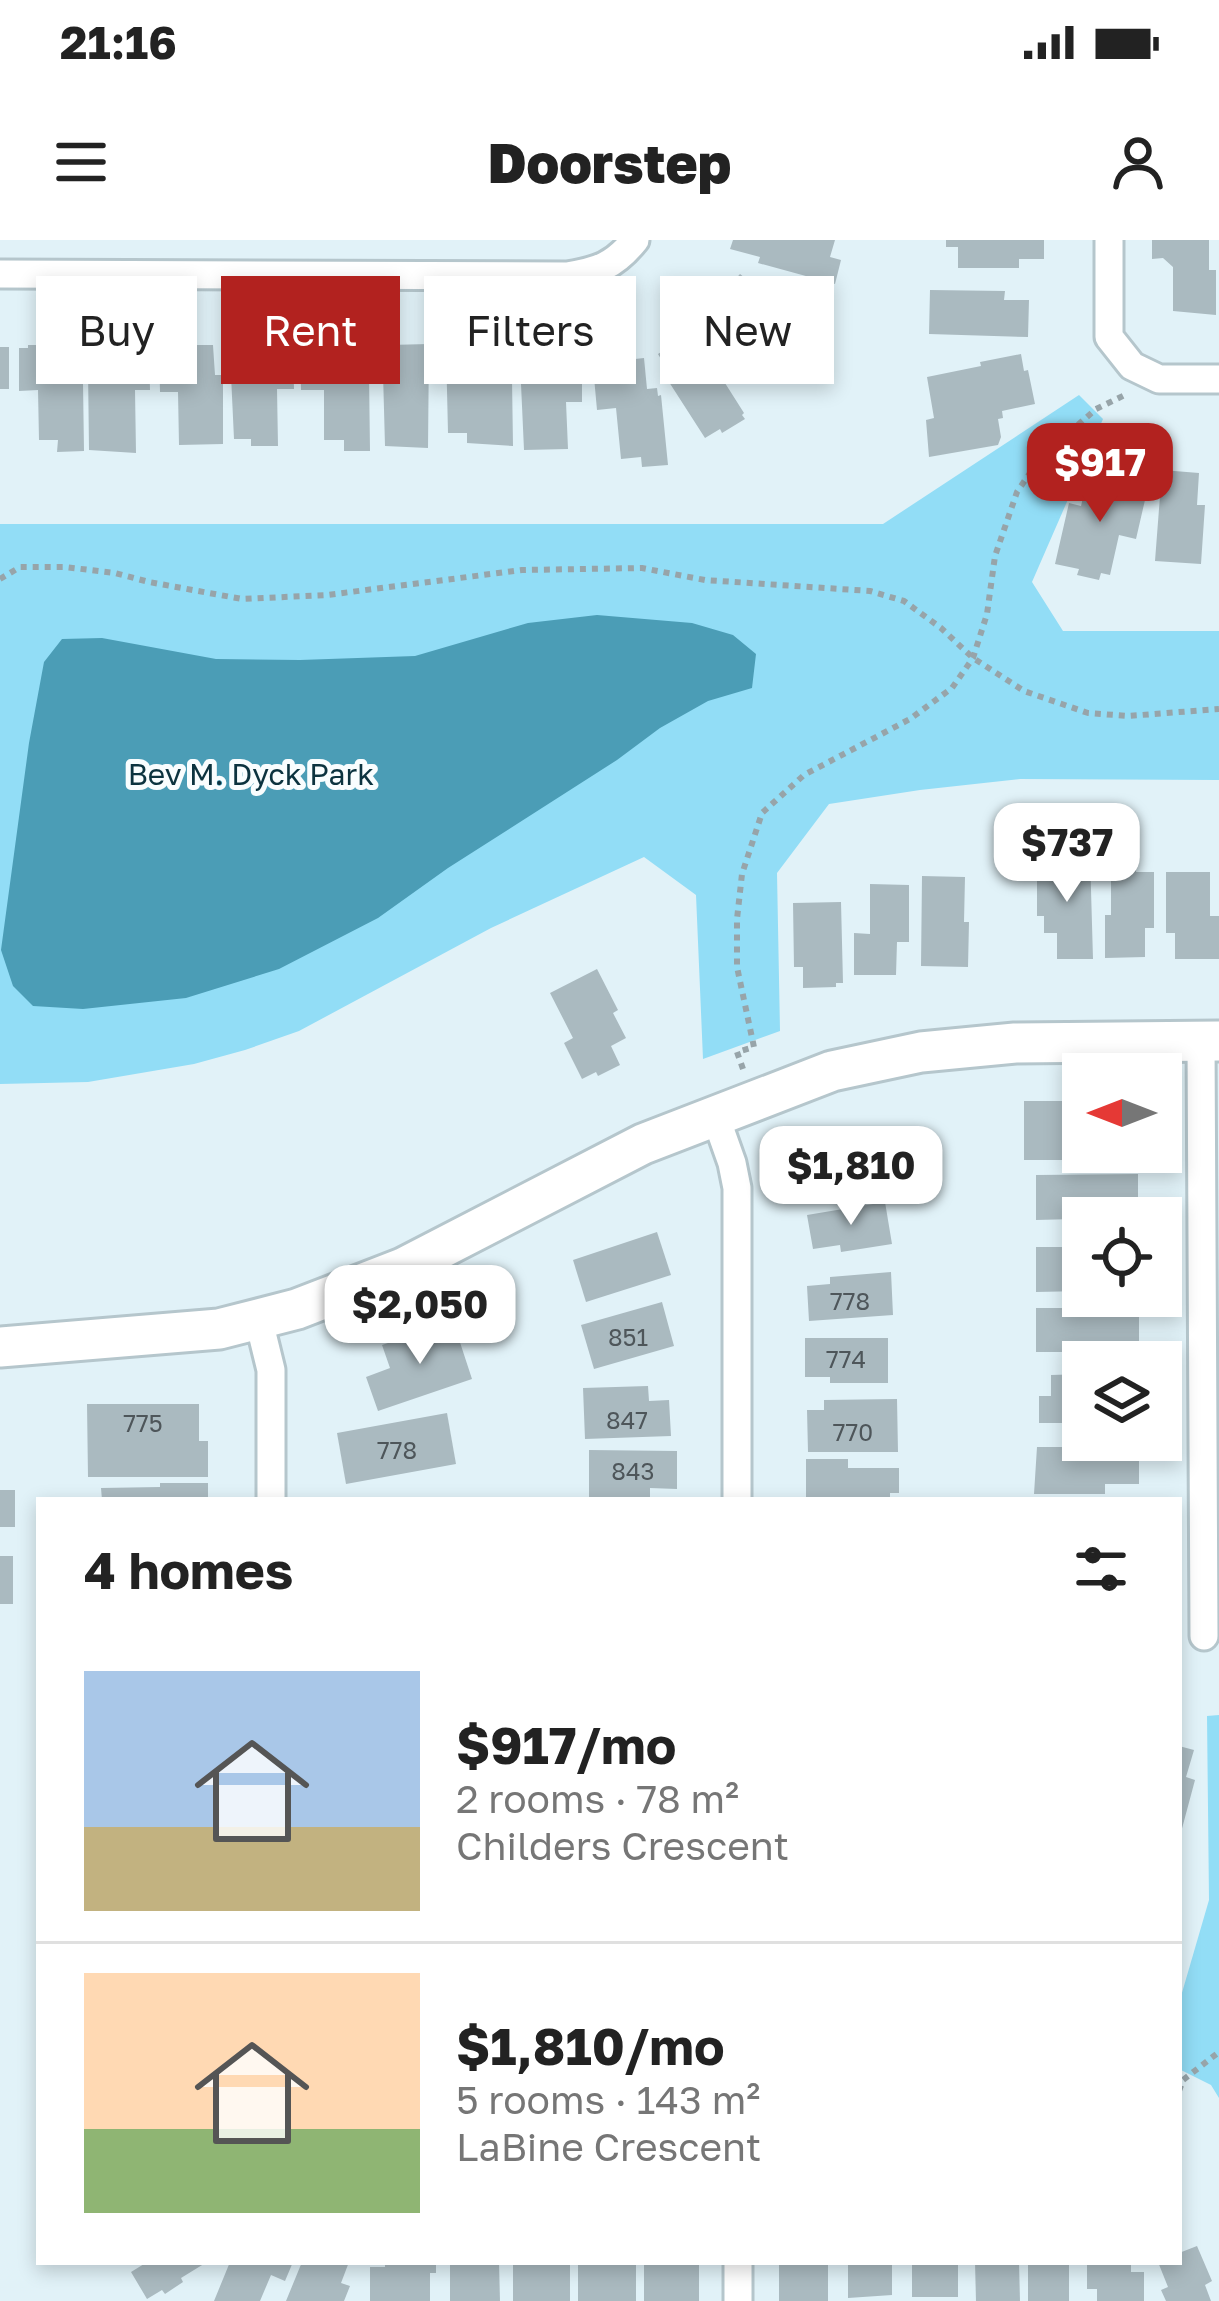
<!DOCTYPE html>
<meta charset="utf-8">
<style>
:root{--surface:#fff;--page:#f2f2f2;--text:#222;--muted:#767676;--line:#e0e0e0;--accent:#b2221f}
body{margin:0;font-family:"Golos Text",sans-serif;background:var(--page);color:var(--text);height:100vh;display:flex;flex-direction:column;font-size:45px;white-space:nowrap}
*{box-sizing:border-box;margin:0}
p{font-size:39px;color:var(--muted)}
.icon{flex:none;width:66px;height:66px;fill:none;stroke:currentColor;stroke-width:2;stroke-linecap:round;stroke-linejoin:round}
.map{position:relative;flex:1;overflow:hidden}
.details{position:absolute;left:36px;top:1257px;width:1146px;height:768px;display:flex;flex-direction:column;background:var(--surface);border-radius:0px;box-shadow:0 6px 18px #0003}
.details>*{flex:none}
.banner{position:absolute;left:36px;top:36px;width:1149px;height:108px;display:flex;gap:24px}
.needle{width:78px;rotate:270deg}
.buttons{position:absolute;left:1062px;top:813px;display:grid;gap:24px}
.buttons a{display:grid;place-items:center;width:120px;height:120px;border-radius:0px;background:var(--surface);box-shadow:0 6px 18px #0003;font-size:60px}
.price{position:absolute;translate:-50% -102px;padding:0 27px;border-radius:24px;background:#fff;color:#222;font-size:39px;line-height:78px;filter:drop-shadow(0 3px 6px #0008)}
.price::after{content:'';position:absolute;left:50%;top:72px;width:36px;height:27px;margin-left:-18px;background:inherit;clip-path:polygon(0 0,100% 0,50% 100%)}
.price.selected{background:var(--accent);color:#fff}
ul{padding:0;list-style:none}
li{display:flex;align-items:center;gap:36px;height:300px;padding:0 48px}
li+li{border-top:3px solid var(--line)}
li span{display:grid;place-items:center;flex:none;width:336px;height:240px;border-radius:0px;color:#555}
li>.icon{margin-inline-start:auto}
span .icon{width:144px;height:144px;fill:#fffc;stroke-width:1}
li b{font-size:51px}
h2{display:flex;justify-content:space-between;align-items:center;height:144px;padding:0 48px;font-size:51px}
.chip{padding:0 42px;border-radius:0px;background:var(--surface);box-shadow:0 6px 18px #0003;font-size:42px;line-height:108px}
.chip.selected{background:var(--accent);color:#fff}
.status{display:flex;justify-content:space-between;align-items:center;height:84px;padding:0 60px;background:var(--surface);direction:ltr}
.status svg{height:33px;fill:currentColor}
header{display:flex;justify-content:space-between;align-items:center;height:156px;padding:0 48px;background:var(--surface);font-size:54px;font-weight:800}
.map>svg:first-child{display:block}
</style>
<div class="status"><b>21:16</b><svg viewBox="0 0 49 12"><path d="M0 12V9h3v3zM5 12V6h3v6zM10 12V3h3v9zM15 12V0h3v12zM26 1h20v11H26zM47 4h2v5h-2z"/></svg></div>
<header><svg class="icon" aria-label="menu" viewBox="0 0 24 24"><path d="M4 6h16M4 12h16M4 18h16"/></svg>Doorstep<svg class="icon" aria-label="person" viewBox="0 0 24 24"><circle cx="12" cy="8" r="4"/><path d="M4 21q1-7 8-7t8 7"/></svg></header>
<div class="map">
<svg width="1219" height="2061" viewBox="0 0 1219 2061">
<rect width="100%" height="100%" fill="#e1f2f8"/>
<g fill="#92ddf6">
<path d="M1079,155L1103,179L1032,342L1063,391H1219V540L1020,539L920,550L829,564L777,633L780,791L703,819L696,655L644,617L491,688L299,791L245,810L194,824L88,842L0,844V284H883Z"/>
<path d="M1219,1475V1858L1211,1845L1179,1829V1763L1209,1660L1207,1476Z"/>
</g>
<path fill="#4b9db6" d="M597,375L692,383L733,395L756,414L752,448L708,461L660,488L617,520L448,628L378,678L279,729L186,758L83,769L33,766L13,746L1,710L29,503L44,422L62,399L102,398L216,419L300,420L415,416L528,383Z"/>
<g fill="#aabac0">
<path d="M733,0H835L830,17L841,20L835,44L758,23L760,17L730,9Z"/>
<path d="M946,0H1044V19H1019V28H958V7H946Z"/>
<path d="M1152,0H1209V30H1216V75L1173,71V27L1163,18L1152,19Z"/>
<path d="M740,34L765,54L770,48L826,101L798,135L750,90L735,105L707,77L712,71L709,68Z"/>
<path d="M930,50L1005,51L1004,60H1029L1028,97L929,94Z"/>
<path d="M706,87L729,124L718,132L744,173L742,175L745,179L722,193L720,189L705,198L669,142L676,138L671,129L668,131L658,114L696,90L697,92Z"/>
<path d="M95,104H140V107H149L150,150H135L136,213L89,210L88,128L96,127Z"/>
<path d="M429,104L428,208L385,206L383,133H389V105Z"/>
<path d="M500,104L501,135H509L512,139L513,206L467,203V193H448L446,108Z"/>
<path d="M28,105H73V134L80,135L81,143H83L84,211L57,212L58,200H39L38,150L19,151V108H28Z"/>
<path d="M169,105H213L215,135H223V204L179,205L178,152H160L159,109H169Z"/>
<path d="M284,105V108H293L294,149H277L278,206H251V199H234L231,135H240L239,106Z"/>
<path d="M357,105L358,134H369L370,211H344V200H324V150H301L300,106Z"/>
<rect x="0" y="107" width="9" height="42"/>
<path d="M1021,114L1024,131L1028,130L1035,164L1002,171L1003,178L998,179L1001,197L998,205L929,217L926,180L934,178L927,137L981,126L980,122Z"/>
<path d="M582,117V162H566L568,209L524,210L521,144H529L528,118Z"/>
<path d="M644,118L647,149L657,148L658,156L661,155L668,225L642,227L641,217L621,219L616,168L597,170L593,126L599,125V123Z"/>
<path d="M1162,230L1199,233L1197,265H1205L1201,324L1155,321Z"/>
<path d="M1089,232L1148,247L1136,299L1119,295L1110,335L1101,333L1099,340L1077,335L1079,329L1055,324L1069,263L1081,266Z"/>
<path d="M1060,615H1090L1093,719H1057V693H1044V676H1037V623H1060Z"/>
<path d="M1111,625H1136V632H1154V688H1145V717L1105,718V675H1111Z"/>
<path d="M1166,632H1210V676H1219V719H1175V693H1166Z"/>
<path d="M922,636L965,637L964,682H969L968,727L921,726Z"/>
<path d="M870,644L909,645V702H897L896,735H854V693L870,694Z"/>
<path d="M841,662L843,743H836V747L803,748V727H794L793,663Z"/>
<path d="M597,729L618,770L613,773L626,798L611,806L620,825L598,836L596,832L582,839L564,803L573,798L550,753Z"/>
<path d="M1024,861H1083V912H1139V925L1085,926V920H1024Z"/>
<path d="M883,892L892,939L813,953L806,914L832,910L831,901Z"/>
<path d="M1138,934V972H1113V978L1036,980V935Z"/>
<path d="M885,962L892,1004L841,1012L840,1005L813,1009L807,975Z"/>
<path d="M657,992L671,1035L586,1062L573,1020Z"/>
<path d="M1036,1007H1083V1051L1036,1052Z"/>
<path d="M891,1032L893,1075L809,1081L807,1046L830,1044V1037Z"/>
<path d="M662,1062L674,1106L594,1129L581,1085Z"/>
<path d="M1104,1065L1139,1066V1104H1113V1112H1036V1068H1104Z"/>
<path d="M453,1081L472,1139L378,1171L366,1137L390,1128L382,1105Z"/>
<path d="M805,1098H888V1143H830V1137H805Z"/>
<path d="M1083,1134V1183H1039V1156H1051V1135Z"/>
<path d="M648,1146L649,1161L669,1160L671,1196L585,1199L583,1148Z"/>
<path d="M897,1159L898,1212H808L807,1170H824V1160Z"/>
<path d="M87,1164H199V1201H208V1237H88Z"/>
<path d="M447,1173L456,1224L346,1244L337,1193Z"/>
<path d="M1091,1201H1135V1218H1139V1244H1105V1254H1034L1037,1207H1091Z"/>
<path d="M589,1210L677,1211V1249L650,1248V1259L589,1258Z"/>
<path d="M806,1219H848V1228H899V1253H890V1260H806Z"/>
<path d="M160,1243H208V1260H102L101,1248L160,1247Z"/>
<rect x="0" y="1250" width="15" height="37"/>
<rect x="0" y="1316" width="13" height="48"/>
<path d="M1179,1506L1194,1510L1186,1537L1195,1540L1180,1596Z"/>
<path d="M1197,2006L1212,2041L1205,2045L1211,2061H1166L1161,2050L1168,2047L1158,2022H1179V2013Z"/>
<path d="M143,2022H207L181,2038L183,2042L165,2054L162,2050L147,2059L131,2032L144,2024Z"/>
<path d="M230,2022H293L285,2041L271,2035L260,2061H214Z"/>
<path d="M302,2022H349L341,2043L350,2046L344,2061H286Z"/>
<path d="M385,2022H436V2033H430V2061H370V2027H385Z"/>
<path d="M450,2022H499L500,2061H450Z"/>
<path d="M570,2022V2061H513V2023Z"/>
<rect x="578" y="2022" width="58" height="39"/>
<rect x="644" y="2022" width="55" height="39"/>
<rect x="779" y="2022" width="49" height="39"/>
<path d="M848,2022H892V2055L848,2058Z"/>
<rect x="912" y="2022" width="46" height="35"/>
<path d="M975,2022H1019L1020,2061H976Z"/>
<rect x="1028" y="2022" width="41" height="39"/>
<path d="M1087,2022H1131V2032H1144V2061H1097V2049H1087Z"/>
</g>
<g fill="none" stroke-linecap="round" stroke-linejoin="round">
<g stroke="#b5c6cc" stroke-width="33">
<g id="minor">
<path d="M1109,0V97L1132,126L1159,139H1219"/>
<path d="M0,34L567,36C598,31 614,26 635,0"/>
<path d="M1201,801L1204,1396"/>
<path d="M715,875L732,923L737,948V1260"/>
<path d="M259,1081L271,1130V1260"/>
<path d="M738,2022V2061"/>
</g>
</g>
<g stroke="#b5c6cc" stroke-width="45">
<path id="secondary" d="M0,1107L219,1089L297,1069L403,1028L643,904L832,831L921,812L1015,803L1219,801"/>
</g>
<g stroke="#97a4a9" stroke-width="6" stroke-dasharray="6 6" stroke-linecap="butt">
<path d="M0,339L20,327H65L115,333L149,342L242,359L327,355L522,330L642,328L705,340L870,351L904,361L941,388L973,418L1024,451L1088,473L1128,476L1219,469"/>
<path d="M743,829L737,812L754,807L737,727V679L742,634L762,573L804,535L910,479L952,448L973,418L987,374L995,316L1017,252L1034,227L1055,205L1096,169L1127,154"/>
<path d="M1179,1851L1183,1840L1219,1812"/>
</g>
<use href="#minor" stroke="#fff" stroke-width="27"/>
<use href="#secondary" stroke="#fff" stroke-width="39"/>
</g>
<g text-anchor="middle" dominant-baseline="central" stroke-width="10" stroke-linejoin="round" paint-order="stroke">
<g font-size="24" fill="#4e565a">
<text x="850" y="1060">778</text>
<text x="628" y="1096">851</text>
<text x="846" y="1118">774</text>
<text x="627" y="1179">847</text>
<text x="143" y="1182">775</text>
<text x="853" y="1191">770</text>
<text x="397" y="1209">778</text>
<text x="633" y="1230">843</text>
</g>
<g font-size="30" fill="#0c333f" stroke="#f9fdfe">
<text x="251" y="534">Bev M. Dyck Park</text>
</g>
</g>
</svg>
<div class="buttons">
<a><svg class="needle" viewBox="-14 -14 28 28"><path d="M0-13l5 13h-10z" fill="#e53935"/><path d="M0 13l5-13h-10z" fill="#767676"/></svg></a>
<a><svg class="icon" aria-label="locate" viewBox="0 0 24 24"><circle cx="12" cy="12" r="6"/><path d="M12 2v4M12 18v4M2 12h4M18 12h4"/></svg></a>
<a><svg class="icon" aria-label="layers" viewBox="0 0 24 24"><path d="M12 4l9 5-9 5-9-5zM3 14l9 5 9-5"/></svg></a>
</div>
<b class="price selected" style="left:1100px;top:285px">$917</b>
<b class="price" style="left:1067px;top:665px">$737</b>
<b class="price" style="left:851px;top:988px">$1,810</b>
<b class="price" style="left:420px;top:1127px">$2,050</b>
<div class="banner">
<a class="chip">Buy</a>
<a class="chip selected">Rent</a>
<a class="chip">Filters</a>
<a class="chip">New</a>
</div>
<section class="details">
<h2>4 homes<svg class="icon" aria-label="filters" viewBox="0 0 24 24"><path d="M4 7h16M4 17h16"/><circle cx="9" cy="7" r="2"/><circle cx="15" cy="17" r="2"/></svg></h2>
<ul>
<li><span style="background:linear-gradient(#a9c7e8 65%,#c2b280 0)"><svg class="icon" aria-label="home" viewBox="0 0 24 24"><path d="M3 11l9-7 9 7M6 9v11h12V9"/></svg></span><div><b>$917/mo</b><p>2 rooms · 78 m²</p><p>Childers Crescent</p></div></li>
<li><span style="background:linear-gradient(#ffd9b3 65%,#8fb573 0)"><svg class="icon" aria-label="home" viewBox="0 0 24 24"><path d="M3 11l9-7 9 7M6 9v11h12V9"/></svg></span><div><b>$1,810/mo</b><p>5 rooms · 143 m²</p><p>LaBine Crescent</p></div></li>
</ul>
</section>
</div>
